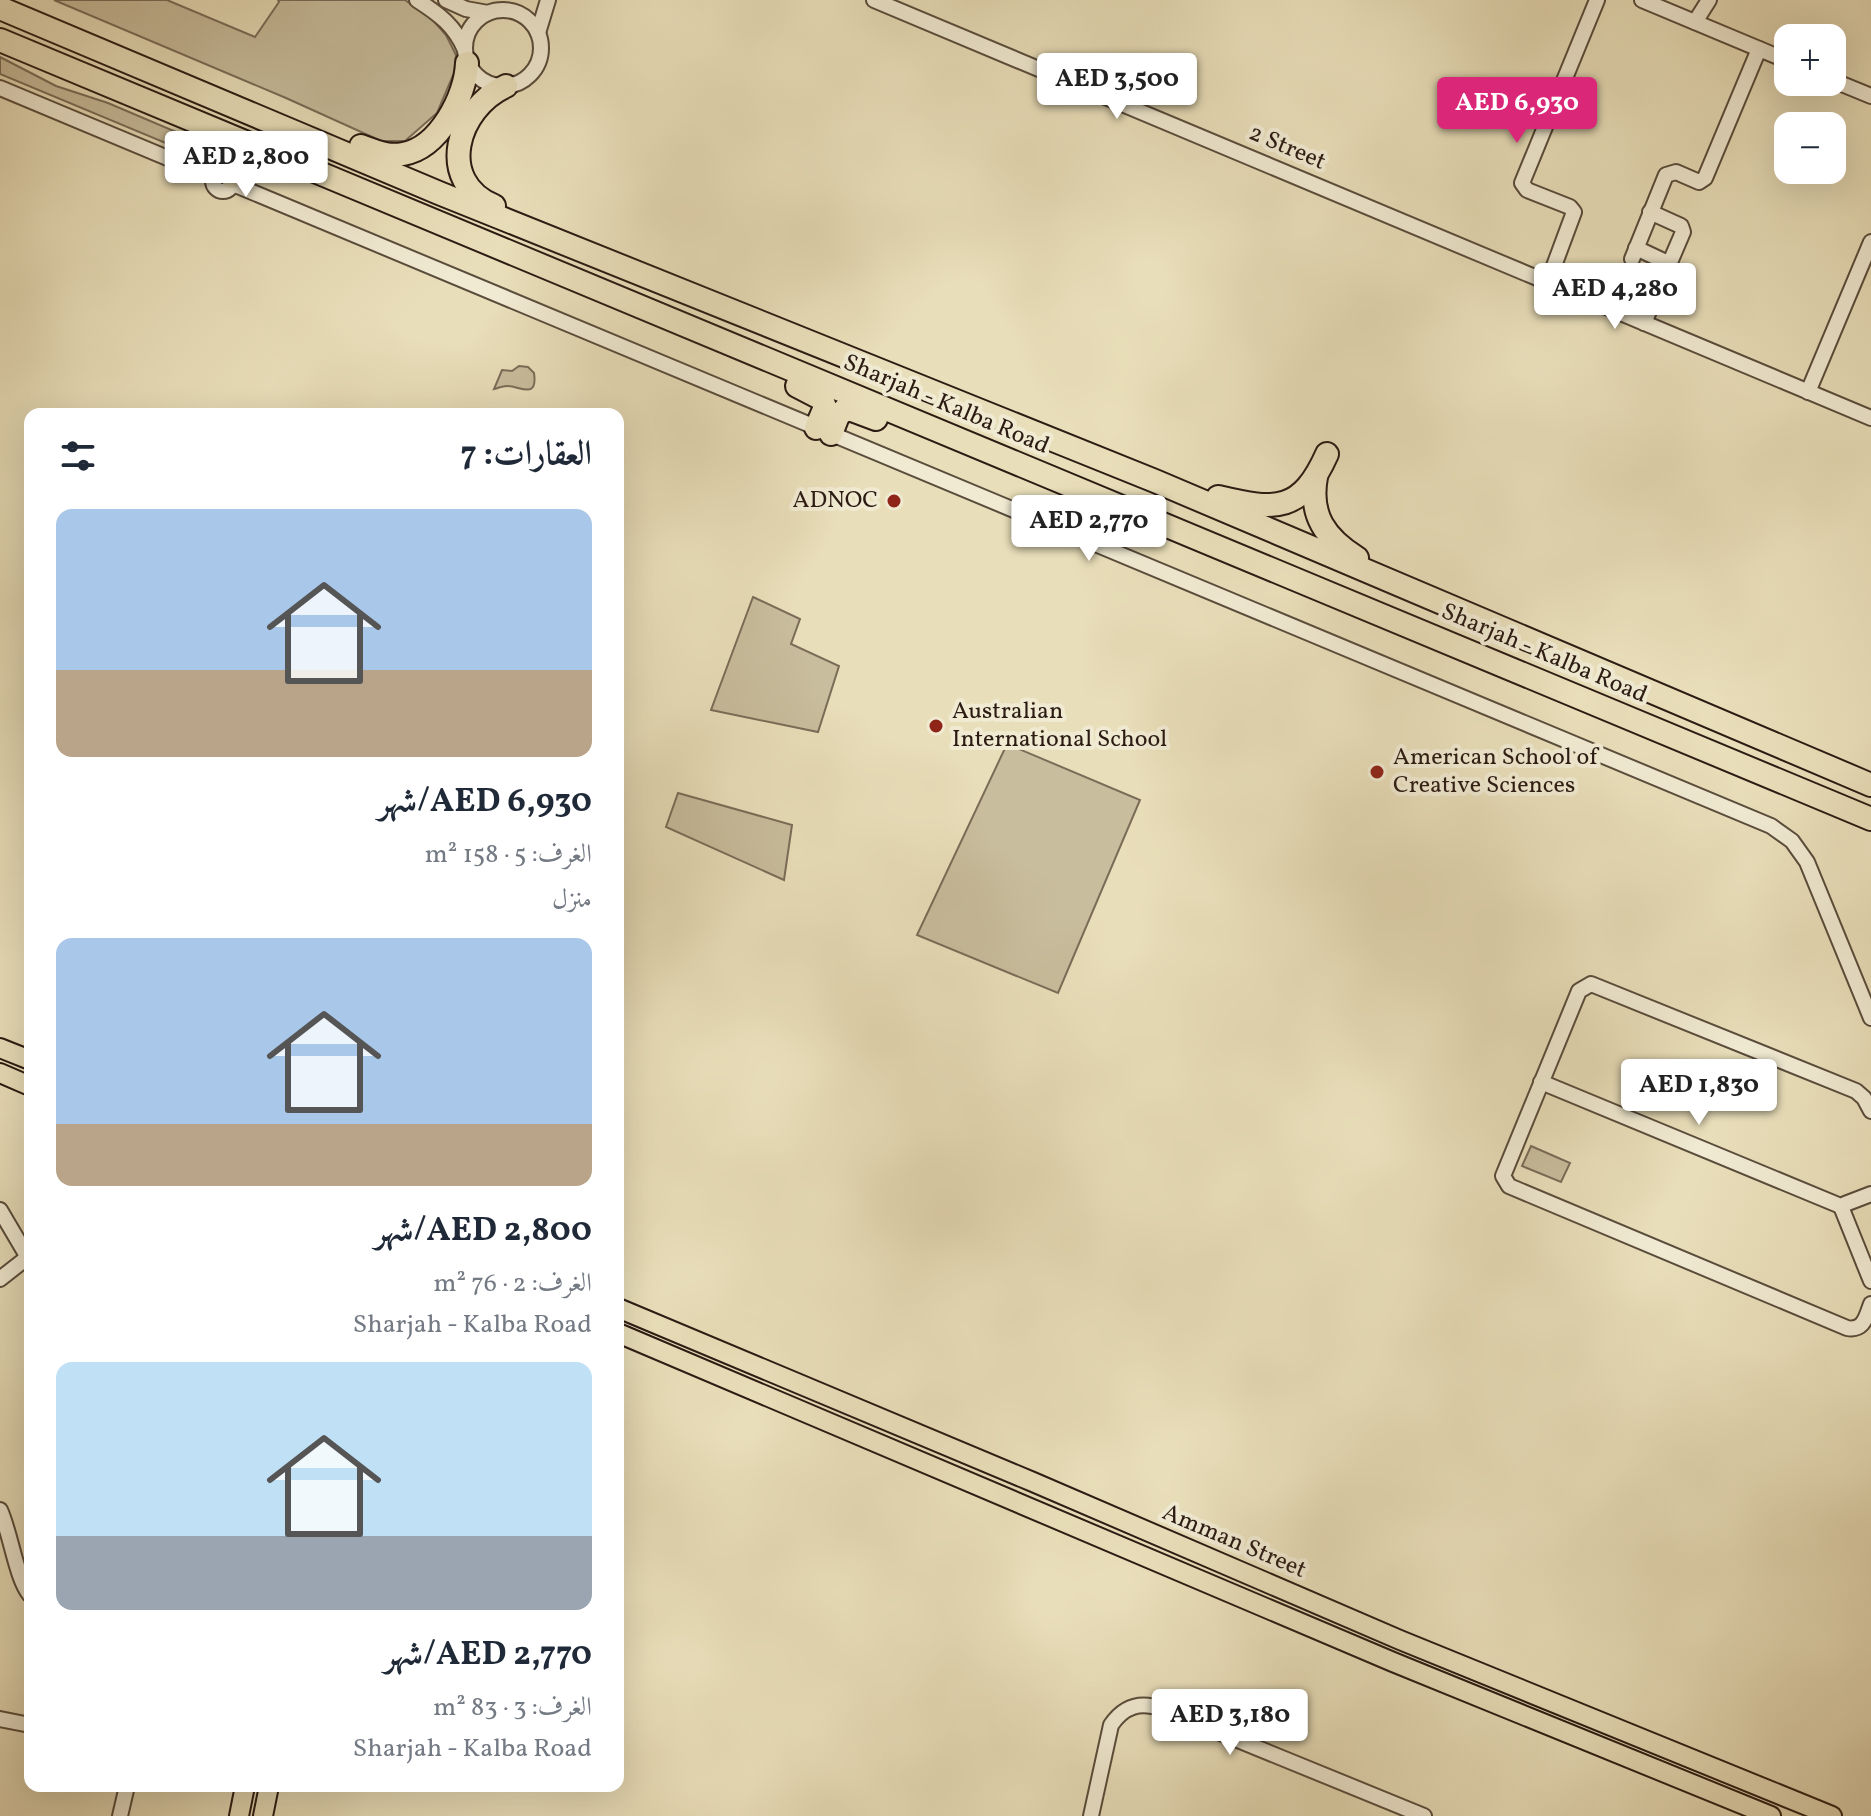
<!DOCTYPE html>
<html lang="ar">
<meta charset="utf-8">
<style>
:root{--surface:#fff;--page:#f2f2f3;--text:#1f2937;--muted:#747a83;--accent:#db2777}
body{margin:0;font-family:Vollkorn,Amiri,serif;background:var(--page);color:var(--text);direction:rtl;height:100vh;display:flex;flex-direction:column;font-size:30px;white-space:nowrap}
*{box-sizing:border-box;margin:0}
p{font-size:26px;color:var(--muted)}
.icon{flex:none;width:44px;height:44px;fill:none;stroke:currentColor;stroke-width:2;stroke-linecap:round;stroke-linejoin:round}
.map{position:relative;flex:1;overflow:hidden;direction:ltr}
.sheet{position:absolute;left:24px;top:408px;width:600px;height:1384px;display:flex;flex-direction:column;background:var(--surface);border-radius:16px;box-shadow:0 8px 32px #0002;direction:rtl}
.sheet>*{flex:none}
.fabs{position:absolute;left:1774px;top:24px;display:grid;gap:16px}
.fabs a{display:grid;place-items:center;width:72px;height:72px;border-radius:16px;background:var(--surface);box-shadow:0 8px 32px #0002;font-size:40px}
.price{position:absolute;translate:-50% -68px;padding:0 18px;border-radius:8px;background:#fff;color:#222;font-size:26px;line-height:52px;filter:drop-shadow(0 2px 4px #0008)}
.price::after{content:'';position:absolute;left:50%;top:48px;width:24px;height:18px;margin-left:-12px;background:inherit;clip-path:polygon(0 0,100% 0,50% 100%)}
.price.active{background:var(--accent);color:#fff}
ul{padding:0;list-style:none}
li{display:grid;align-content:center;gap:16px;height:424px;padding:0 32px}
li span{display:grid;place-items:center;height:248px;border-radius:16px;color:#555}
li>.icon{margin-inline-start:auto}
span .icon{width:144px;height:144px;fill:#fffc;stroke-width:1}
li b{font-size:34px}
h2{display:flex;justify-content:space-between;align-items:center;height:96px;padding:0 32px;font-size:34px}
.map>svg:first-child{display:block}
</style>
<div class="map">
<svg width="1871" height="1816" viewBox="0 0 1871 1816">
<rect width="100%" height="100%" fill="#e8deb9"/>
<filter id="stains"><feTurbulence type="fractalNoise" baseFrequency=".0025" numOctaves="4"/><feColorMatrix values="0 0 0 0 .2 0 0 0 0 .09 0 0 0 0 .02 0 0 0 .5 -.17"/></filter>
<radialGradient id="worn" r=".72"><stop offset=".6" stop-color="#630" stop-opacity="0"/><stop offset="1" stop-color="#630" stop-opacity=".3"/></radialGradient>
<g fill="#c8bd9d" stroke="#7a6c58" stroke-width="2">
<path d="M54,0H167L255,37L279,2L278,0H405L432,19L446,35L456,55L454,73L437,113L405,141H381L286,98Z"/>
<path d="M0,57L56,86L108,103L214,148L219,152L218,158L211,162L0,74Z"/>
<path d="M519,366L528,367L534,373C538,400 520,386 507,386C503,386 498,388 494,389L502,370L512,371Z"/>
<path d="M753,597L800,619L791,644L839,666L818,732L711,710Z"/>
<path d="M1007,744L1140,800L1058,993L917,935Z"/>
<path d="M678,793L792,825L784,880L666,827Z"/>
<path d="M1531,1146L1570,1163L1561,1182L1522,1166Z"/>
</g>
<g fill="none" stroke-linecap="round" stroke-linejoin="round">
<g stroke="#5a4c3c" stroke-width="18">
<g id="minor">
<path d="M417,0C439,14 455,26 465,50"/>
<path d="M446,0L466,9L488,13"/>
<path d="M874,0L1871,418"/>
<path d="M1642,0L1788,61"/>
<circle cx="503" cy="48" r="38"/>
<path d="M1695,22L1709,0"/>
<path d="M538,33L548,0"/>
<path d="M1832,80L1871,96"/>
<path d="M0,88L213,177"/>
<circle cx="223" cy="181" r="10"/>
<path d="M233,184L1771,826L1792,841L1807,862L1871,1018"/>
<path d="M1636,248L1670,264"/>
<path d="M1632,259L1666,175L1676,172L1699,182L1705,178L1759,49"/>
<path d="M1548,282L1574,212L1570,207L1527,190L1522,183L1597,0"/>
<path d="M1644,323L1683,232L1681,226L1650,212"/>
<path d="M1808,392L1871,242"/>
<path d="M1541,1082L1843,1207"/>
<path d="M1871,1111L1864,1098L1856,1091L1591,984L1579,991L1503,1176L1509,1186L1847,1328C1864,1331 1866,1317 1871,1304"/>
<path d="M1871,1194L1845,1204L1842,1209L1871,1281"/>
<path d="M0,1210L30,1261"/>
<path d="M0,1279L28,1257"/>
<path d="M0,1510C11,1534 16,1578 30,1595"/>
<path d="M0,1719L30,1725"/>
<path d="M120,1816L127,1786"/>
<path d="M1091,1816L1111,1725C1124,1706 1140,1701 1162,1709L1424,1816"/>
</g>
</g>
<g stroke="#2b1b13" stroke-width="22">
<g id="major">
<path d="M0,1048L30,1060"/>
<path d="M0,1073L30,1086"/>
<path d="M618,1308L1033,1482L1400,1640L1832,1816"/>
<path d="M618,1333L1393,1662L1771,1816"/>
<path d="M239,1816L245,1786"/>
<path d="M263,1816L269,1786"/>
</g>
</g>
<g stroke="#2b1b13" stroke-width="26">
<g id="highway">
<path d="M0,8L439,193L1155,481L1871,785"/>
<path d="M0,40L1871,819"/>
<path d="M361,146C375,151 387,157 403,154C439,148 466,96 467,63"/>
<path d="M232,177L242,162L266,151"/>
<path d="M494,206C435,181 457,108 506,86"/>
<path d="M797,386L822,399L825,407L816,428"/>
<path d="M831,434L838,416L844,410H852L876,419"/>
<path d="M1316,477C1309,515 1325,538 1357,558"/>
<path d="M1218,497C1277,511 1301,512 1327,454"/>
</g>
</g>
<use href="#minor" stroke="#f0ead2" stroke-width="14"/>
<use href="#major" stroke="#e8deb9" stroke-width="18"/>
<use href="#highway" stroke="#e8deb9" stroke-width="22"/>
</g>
<g fill="#8f2418" stroke="#f0ead2" stroke-width="3">
<circle cx="894" cy="501" r="8"/>
<circle cx="936" cy="726" r="8"/>
<circle cx="1377" cy="772" r="8"/>
</g>
<g text-anchor="middle" dominant-baseline="central" stroke-width="8" stroke-linejoin="round" paint-order="stroke">
<g font-size="24" fill="#2b1b13" stroke="#f0ead2">
<text transform="translate(1287 148) rotate(23)">2 Street</text>
<text transform="translate(946 405) rotate(23)">Sharjah - Kalba Road</text>
<text transform="translate(1544 654) rotate(23)">Sharjah - Kalba Road</text>
<text transform="translate(1234 1542) rotate(23)">Amman Street</text>
</g>
<g font-size="24" fill="#2b1b13" stroke="#f0ead2" text-anchor="start">
<text x="878" y="501" text-anchor="end">ADNOC</text>
<text x="952" y="712">Australian<tspan x="952" dy="28">International School</tspan></text>
<text x="1393" y="758">American School of<tspan x="1393" dy="28">Creative Sciences</tspan></text>
</g>
</g>
<rect width="100%" height="100%" filter="url(#stains)"/>
<rect width="100%" height="100%" fill="url(#worn)"/>
</svg>
<div class="fabs">
<a>+</a>
<a>−</a>
</div>
<b class="price" style="left:1117px;top:121px">AED 3,500</b>
<b class="price active" style="left:1517px;top:145px">AED 6,930</b>
<b class="price" style="left:246px;top:199px">AED 2,800</b>
<b class="price" style="left:1615px;top:331px">AED 4,280</b>
<b class="price" style="left:1089px;top:563px">AED 2,770</b>
<b class="price" style="left:1699px;top:1127px">AED 1,830</b>
<b class="price" style="left:1230px;top:1757px">AED 3,180</b>
<section class="sheet">
<h2>العقارات: 7<svg class="icon" aria-label="filters" viewBox="0 0 24 24"><path d="M4 7h16M4 17h16"/><circle cx="9" cy="7" r="2"/><circle cx="15" cy="17" r="2"/></svg></h2>
<ul>
<li><span style="background:linear-gradient(#a9c7e8 65%,#b9a48a 0)"><svg class="icon" aria-label="home" viewBox="0 0 24 24"><path d="M3 11l9-7 9 7M6 9v11h12V9"/></svg></span><div><b>AED 6,930/شهر</b><p>الغرف: 5 · 158 m²</p><p>منزل</p></div></li>
<li><span style="background:linear-gradient(#a9c7e8 75%,#b9a48a 0)"><svg class="icon" aria-label="home" viewBox="0 0 24 24"><path d="M3 11l9-7 9 7M6 9v11h12V9"/></svg></span><div><b>AED 2,800/شهر</b><p>الغرف: 2 · 76 m²</p><p>Sharjah - Kalba Road</p></div></li>
<li><span style="background:linear-gradient(#bfe0f5 70%,#9aa5b1 0)"><svg class="icon" aria-label="home" viewBox="0 0 24 24"><path d="M3 11l9-7 9 7M6 9v11h12V9"/></svg></span><div><b>AED 2,770/شهر</b><p>الغرف: 3 · 83 m²</p><p>Sharjah - Kalba Road</p></div></li>
</ul>
</section>
</div>
